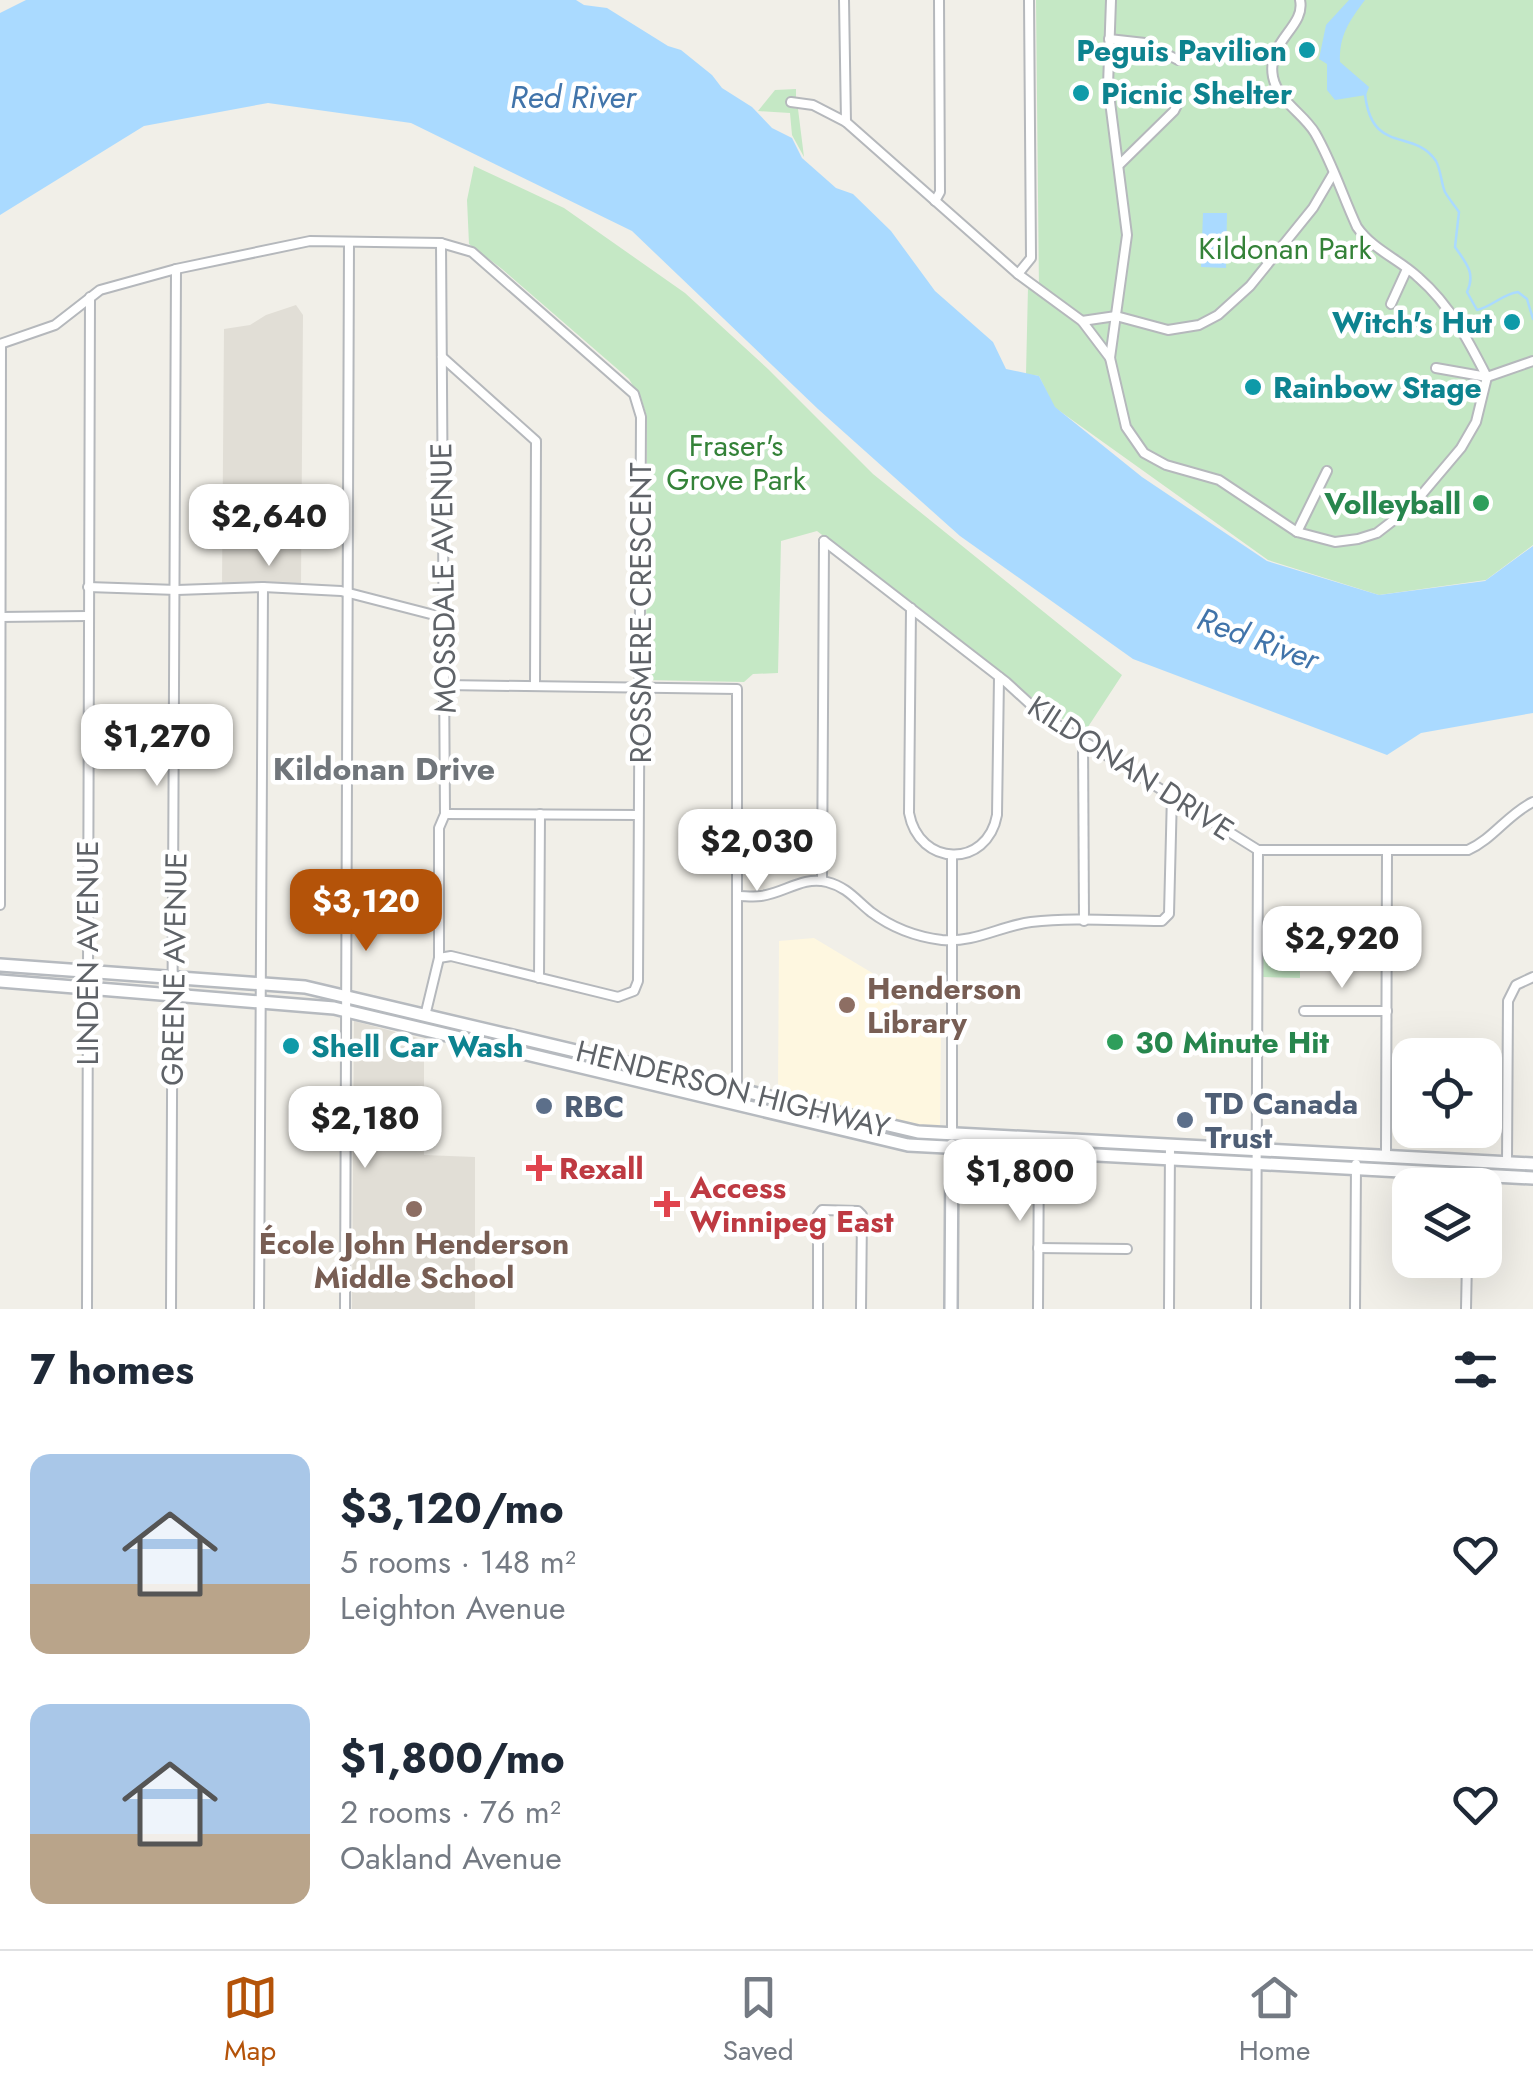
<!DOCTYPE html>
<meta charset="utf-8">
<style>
:root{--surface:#fff;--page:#f6f6f7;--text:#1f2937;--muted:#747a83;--line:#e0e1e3;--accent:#b45309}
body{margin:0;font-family:Jost,sans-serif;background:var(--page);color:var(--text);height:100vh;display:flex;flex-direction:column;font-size:38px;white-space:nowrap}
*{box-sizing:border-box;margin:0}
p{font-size:32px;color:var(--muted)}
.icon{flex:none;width:55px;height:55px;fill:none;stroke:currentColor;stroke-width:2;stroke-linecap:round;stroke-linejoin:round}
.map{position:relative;height:1309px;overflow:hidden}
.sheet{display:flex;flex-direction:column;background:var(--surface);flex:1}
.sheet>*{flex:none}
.fabs{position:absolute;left:1392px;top:1038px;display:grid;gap:20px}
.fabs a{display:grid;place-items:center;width:110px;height:110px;border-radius:20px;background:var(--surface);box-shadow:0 10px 40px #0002;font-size:50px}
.price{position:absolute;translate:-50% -85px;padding:0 22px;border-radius:20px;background:#fff;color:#222;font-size:32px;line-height:65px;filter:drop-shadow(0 2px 5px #0008)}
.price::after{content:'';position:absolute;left:50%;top:60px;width:30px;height:22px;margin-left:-15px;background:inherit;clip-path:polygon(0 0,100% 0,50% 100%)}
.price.active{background:var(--accent);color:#fff}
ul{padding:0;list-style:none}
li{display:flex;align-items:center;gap:30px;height:250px;padding:0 30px}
li span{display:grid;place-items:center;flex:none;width:280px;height:200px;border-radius:20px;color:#555}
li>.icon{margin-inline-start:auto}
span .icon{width:120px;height:120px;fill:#fffc;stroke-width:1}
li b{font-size:42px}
h2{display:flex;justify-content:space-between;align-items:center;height:120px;padding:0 30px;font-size:42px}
.dock{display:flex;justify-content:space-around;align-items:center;height:140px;border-top:2px solid var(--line);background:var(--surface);font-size:28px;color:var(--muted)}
.dock a{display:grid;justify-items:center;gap:5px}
.dock .active{color:var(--accent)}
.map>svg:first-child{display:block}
</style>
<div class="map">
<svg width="1533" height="1309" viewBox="0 0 1533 1309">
<rect width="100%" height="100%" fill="#f1efe8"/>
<path fill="#fef7e0" d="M814,938L899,989L895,1033L941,1034L940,1128L900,1122L778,1090L779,941Z"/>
<g fill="#e1ded6">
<path d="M296,305L303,315L301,584L222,585L224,329L250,325L266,315Z"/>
<path d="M354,1021L437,1043L435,1050L424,1051V1155L475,1157V1309H352Z"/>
</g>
<g fill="#c5e8c5">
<path d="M1036,0H1533V545L1486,580L1379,595L1268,560L1054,407L1039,376L1026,374L1028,287L1039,292Z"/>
<path d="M796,89V97L788,98L789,107L798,109L804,157L792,135L790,113L758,111L775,90Z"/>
<path d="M474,166L564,208L685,293L768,369L873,474L1122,675L1084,733L1044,707L817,531L781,541L778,673L753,674L744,682L646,680L647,417L642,401L629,379L502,269L469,244L467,200Z"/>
<path d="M1300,954V978L1262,977V956Z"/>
</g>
<g fill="#aadaff">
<path d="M26,0H576L584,5L607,8L668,46L681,50L712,75L722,88L752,107L772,128L792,138L802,158L836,188L853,194L891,231L935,291L993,342L1006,369L1039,376L1055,407L1142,477L1267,561L1379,595L1485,581L1533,546V713L1421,733L1387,755L1133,659L960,536L818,409L632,231L411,123L268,103L144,126L0,215V13Z"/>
<path d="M1349,0H1365C1349,21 1339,36 1340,62L1369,87L1366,95L1335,100L1327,90V64L1319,59L1326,25Z"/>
<path d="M1203,213H1227L1226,268L1201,267Z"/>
</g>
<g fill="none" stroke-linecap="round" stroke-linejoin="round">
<path stroke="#aadaff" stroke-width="2.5" d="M1365,94C1372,156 1413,127 1436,161C1441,170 1441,183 1445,192C1449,199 1455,206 1459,212L1455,247C1466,263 1476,273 1467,292L1477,310C1492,307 1502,294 1518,292L1527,299L1533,319"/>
<g stroke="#b5b8bc" stroke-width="12">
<g id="street">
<path d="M844,0L846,122"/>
<path d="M1111,0L1108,86L1127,235L1110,358L1126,427L1144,453L1166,465L1219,480L1297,532L1335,542L1358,539L1377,533L1412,506L1461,448L1476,422L1487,377"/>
<path d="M1300,0C1306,27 1266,41 1273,77C1278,101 1304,114 1315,133C1332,162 1343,197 1357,227C1373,250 1399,259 1419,278C1450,305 1468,340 1487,377"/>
<path d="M1109,39L1145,43L1178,60"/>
<path d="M791,102L813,105L846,122L1018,274L1082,321L1110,358"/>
<path d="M1120,164L1174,111L1178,103"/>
<path d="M935,201L940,192L939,0"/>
<path d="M1018,274L1031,258L1029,0"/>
<path d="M1391,304L1407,269"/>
<path d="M1082,321L1116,316L1168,330L1199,325L1218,315L1250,286L1313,208L1333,174"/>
<path d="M0,344L55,325L100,290L176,269L310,241L441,243L472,252L634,394L641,417L638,981L634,991L618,997L451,956L439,958"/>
<path d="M442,357L536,441L535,685"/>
<path d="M1436,368L1487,377L1533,361"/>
<path d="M1297,532L1327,471"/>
<path d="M824,541L1006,682L1042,715L1258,850H1468C1493,839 1508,814 1533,802"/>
<path d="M88,587L177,590L263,587L341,591L442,617"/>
<path d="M911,608L909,813C919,867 987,869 997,815L999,677"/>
<path d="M0,617L88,616"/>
<path d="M445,685L737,689V1104"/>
<path d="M1083,740L1084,921"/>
<path d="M445,814L638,815"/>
<path d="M822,881L824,541"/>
<path d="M738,896C745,896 754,897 761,896C785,893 802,876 827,882C847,887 856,900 871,912C891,927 917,937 942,940C975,943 1000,926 1031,922C1074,917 1119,921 1162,921L1169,914L1172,794"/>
<path d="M0,905L1,344"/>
<path d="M539,978L540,814"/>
<path d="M1304,1011H1387"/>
<path d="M425,1016L439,958V828L445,814L441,243"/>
<path d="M952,1135V855"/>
<path d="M1386,1156L1387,851"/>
<path d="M1507,1163L1508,1001L1516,985L1533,977"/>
<path d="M1038,1248L1127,1249"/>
<path d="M87,1309L90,297"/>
<path d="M171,1309L176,269"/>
<path d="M259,1309L263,587"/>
<path d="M345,1309L349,242"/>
<path d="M818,1309V1215L822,1210L858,1211L862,1215L861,1309"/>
<path d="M1038,1309L1039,1140"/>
<path d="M1169,1309L1170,1146"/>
<path d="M1256,1309L1258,850"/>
<path d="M1355,1309L1356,1164"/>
<path d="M1466,1309L1467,1260"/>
</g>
</g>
<g stroke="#b6babf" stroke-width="16">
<g id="secondary">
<path d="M0,965L305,987L918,1132L1533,1164"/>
<path d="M0,981L334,1008L908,1145L1533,1178"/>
<path d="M951,1309L952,1145"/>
</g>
</g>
<use href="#street" stroke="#fff" stroke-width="8"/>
<use href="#secondary" stroke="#fff" stroke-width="11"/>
</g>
<g fill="#0f9aa8" stroke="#fff" stroke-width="4">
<circle cx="1307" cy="50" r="10"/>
<circle cx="1081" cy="93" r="10"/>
<circle cx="1512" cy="322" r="10"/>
<circle cx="1253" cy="387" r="10"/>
<circle cx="291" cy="1046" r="10"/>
</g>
<g fill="#2e9e5b" stroke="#fff" stroke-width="4">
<circle cx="1481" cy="503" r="10"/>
<circle cx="1115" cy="1042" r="10"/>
</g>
<g fill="#8d6e63" stroke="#fff" stroke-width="4">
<circle cx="847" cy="1005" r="10"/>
<circle cx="414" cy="1209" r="10"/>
</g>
<g fill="#5c6f8a" stroke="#fff" stroke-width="4">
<circle cx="544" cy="1106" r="10"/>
<circle cx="1185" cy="1120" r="10"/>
</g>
<g fill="#e0444e" stroke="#fff" stroke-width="4">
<path d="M534 1153h10v10h10v10h-10v10h-10v-10h-10v-10h10z"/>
<path d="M662 1189h10v10h10v10h-10v10h-10v-10h-10v-10h10z"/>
</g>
<g text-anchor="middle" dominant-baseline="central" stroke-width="9" stroke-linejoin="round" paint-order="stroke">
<g font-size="30" font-weight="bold" fill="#0d838f" stroke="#fff" text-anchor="start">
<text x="1287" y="50" text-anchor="end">Peguis Pavilion</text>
<text x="1101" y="93">Picnic Shelter</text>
<text x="1492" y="322" text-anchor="end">Witch's Hut</text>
<text x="1273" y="387">Rainbow Stage</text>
<text x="311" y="1046">Shell Car Wash</text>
</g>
<g font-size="30" fill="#348238" stroke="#fff">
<text x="1285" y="248">Kildonan Park</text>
<text x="736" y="445">Fraser's<tspan x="736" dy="34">Grove Park</tspan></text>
</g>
<g font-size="30" font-weight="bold" fill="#27864d" stroke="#fff" text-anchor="end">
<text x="1461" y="503">Volleyball</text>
<text x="1135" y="1042" text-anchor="start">30 Minute Hit</text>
</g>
<g font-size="30" fill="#5f6368" stroke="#fff">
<text transform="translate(443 578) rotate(-91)">MOSSDALE AVENUE</text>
<text transform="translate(640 613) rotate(-90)">ROSSMERE CRESCENT</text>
<text transform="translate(1131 768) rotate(33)">KILDONAN DRIVE</text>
<text transform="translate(87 953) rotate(-90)">LINDEN AVENUE</text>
<text transform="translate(174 969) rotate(-89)">GREENE AVENUE</text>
<text transform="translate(733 1089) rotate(14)">HENDERSON HIGHWAY</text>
</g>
<g font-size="30" font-weight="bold" fill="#785e54" stroke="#fff" text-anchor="start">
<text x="867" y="988">Henderson<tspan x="867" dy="34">Library</tspan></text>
<text x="414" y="1243" text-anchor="middle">École John Henderson<tspan x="414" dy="34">Middle School</tspan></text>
</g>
<g font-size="30" font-weight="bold" fill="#4e5e75" stroke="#fff" text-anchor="start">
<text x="1205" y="1103">TD Canada<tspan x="1205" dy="34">Trust</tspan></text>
<text x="564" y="1106">RBC</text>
</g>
<g font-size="30" font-weight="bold" fill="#be3a42" stroke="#fff" text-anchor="start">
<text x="559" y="1168">Rexall</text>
<text x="690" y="1187">Access<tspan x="690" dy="34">Winnipeg East</tspan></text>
</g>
<g font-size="32" font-style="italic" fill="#4174aa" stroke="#fff">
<text x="573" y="97">Red River</text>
<text transform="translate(1258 639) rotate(20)">Red River</text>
</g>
<g font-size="32" font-weight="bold" fill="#70757a" stroke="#fff">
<text x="384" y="769">Kildonan Drive</text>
</g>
</g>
</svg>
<div class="fabs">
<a><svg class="icon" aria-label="locate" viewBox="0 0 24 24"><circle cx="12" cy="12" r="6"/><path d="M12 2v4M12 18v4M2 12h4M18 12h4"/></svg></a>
<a><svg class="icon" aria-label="layers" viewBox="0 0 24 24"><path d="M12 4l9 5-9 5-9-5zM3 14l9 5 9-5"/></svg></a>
</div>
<b class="price" style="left:269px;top:569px">$2,640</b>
<b class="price" style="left:157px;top:789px">$1,270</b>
<b class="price" style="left:757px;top:894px">$2,030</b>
<b class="price active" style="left:366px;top:954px">$3,120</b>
<b class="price" style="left:1342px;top:991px">$2,920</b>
<b class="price" style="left:365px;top:1171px">$2,180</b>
<b class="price" style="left:1020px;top:1224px">$1,800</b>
</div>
<section class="sheet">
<h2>7 homes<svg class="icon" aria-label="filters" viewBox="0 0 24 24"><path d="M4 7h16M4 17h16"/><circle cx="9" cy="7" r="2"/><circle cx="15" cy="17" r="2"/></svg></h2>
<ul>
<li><span style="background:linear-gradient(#a9c7e8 65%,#b9a48a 0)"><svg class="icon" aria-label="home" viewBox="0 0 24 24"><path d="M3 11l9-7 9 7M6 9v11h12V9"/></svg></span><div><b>$3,120/mo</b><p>5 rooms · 148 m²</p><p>Leighton Avenue</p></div><svg class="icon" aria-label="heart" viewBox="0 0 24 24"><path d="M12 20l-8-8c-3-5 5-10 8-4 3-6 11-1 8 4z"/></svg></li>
<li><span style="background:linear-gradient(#a9c7e8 65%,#b9a48a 0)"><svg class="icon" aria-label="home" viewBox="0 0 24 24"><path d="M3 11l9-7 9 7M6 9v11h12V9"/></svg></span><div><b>$1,800/mo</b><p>2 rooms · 76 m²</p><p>Oakland Avenue</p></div><svg class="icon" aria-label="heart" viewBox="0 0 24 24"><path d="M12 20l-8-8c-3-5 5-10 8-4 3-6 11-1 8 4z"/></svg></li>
</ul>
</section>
<nav class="dock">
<a class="active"><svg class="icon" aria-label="map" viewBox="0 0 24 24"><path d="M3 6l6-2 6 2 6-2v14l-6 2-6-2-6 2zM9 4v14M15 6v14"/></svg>Map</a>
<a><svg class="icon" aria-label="saved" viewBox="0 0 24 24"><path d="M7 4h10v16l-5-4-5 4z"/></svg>Saved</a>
<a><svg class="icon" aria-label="home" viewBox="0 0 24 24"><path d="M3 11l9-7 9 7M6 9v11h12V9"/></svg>Home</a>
</nav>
